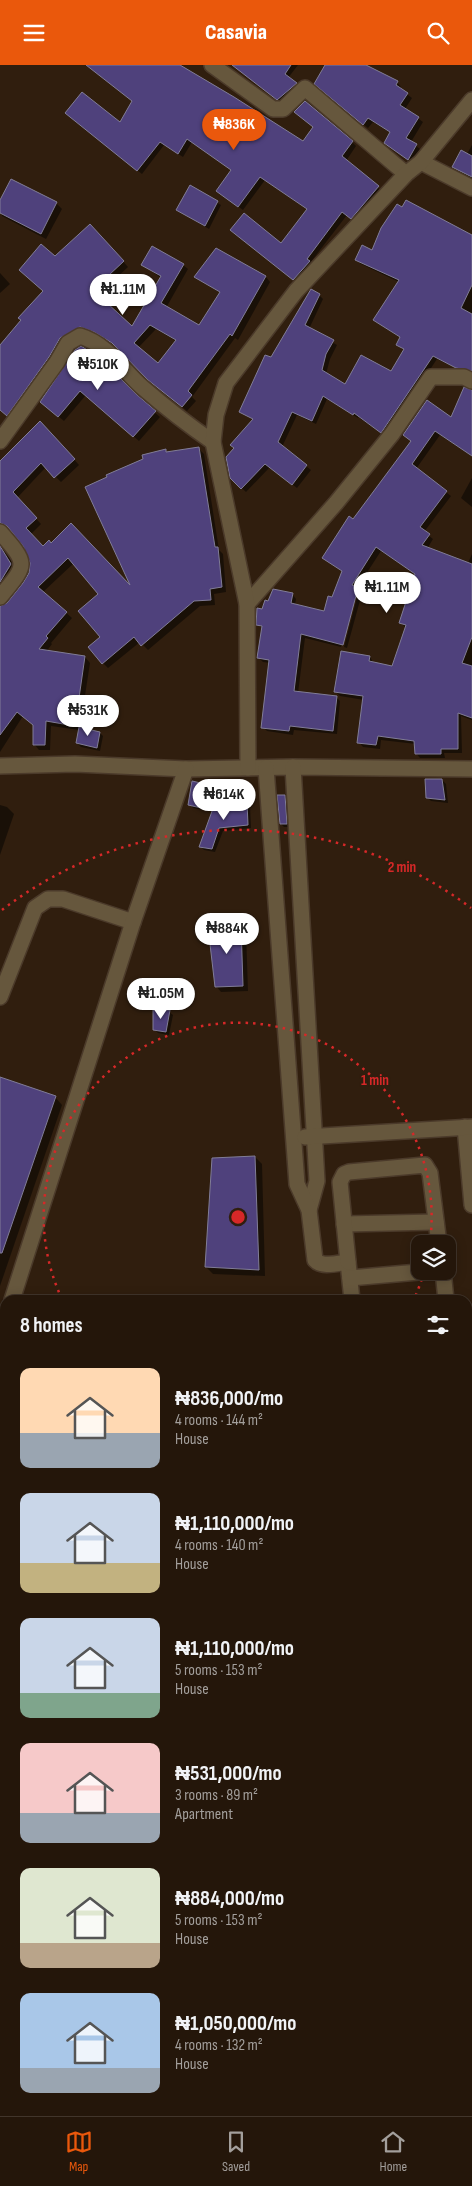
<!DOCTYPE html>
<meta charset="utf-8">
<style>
:root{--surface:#24160a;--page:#302318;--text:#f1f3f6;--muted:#a39f9c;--line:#41352b;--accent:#ea580c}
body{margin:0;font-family:"Sofia Sans Condensed",sans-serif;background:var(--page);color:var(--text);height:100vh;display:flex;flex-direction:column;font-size:19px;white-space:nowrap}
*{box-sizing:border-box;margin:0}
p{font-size:16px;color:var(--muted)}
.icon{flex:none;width:28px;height:28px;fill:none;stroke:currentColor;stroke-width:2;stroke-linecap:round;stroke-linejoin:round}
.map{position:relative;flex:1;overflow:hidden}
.panel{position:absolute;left:0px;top:1230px;width:472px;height:821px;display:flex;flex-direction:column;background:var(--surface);border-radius:15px 15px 0 0;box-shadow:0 2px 12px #0003,0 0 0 1px var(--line)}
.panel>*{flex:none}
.fabs{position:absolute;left:411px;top:1170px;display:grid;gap:10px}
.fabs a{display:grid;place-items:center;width:45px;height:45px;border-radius:10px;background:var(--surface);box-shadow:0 2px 12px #0003,0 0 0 1px var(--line);font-size:25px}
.price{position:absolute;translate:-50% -42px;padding:0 11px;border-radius:18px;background:#fff;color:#222;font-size:16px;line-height:32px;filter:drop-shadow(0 1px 2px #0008)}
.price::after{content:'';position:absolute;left:50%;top:30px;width:15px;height:11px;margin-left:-8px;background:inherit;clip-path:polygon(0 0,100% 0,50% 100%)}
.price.selected{background:var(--accent);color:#fff}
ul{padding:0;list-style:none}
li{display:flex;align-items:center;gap:15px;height:125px;padding:0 20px}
li span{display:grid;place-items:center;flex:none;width:140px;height:100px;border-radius:10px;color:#555}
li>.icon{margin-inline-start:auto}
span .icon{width:60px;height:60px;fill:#fffc;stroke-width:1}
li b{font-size:21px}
h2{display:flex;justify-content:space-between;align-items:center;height:60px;padding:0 20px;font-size:21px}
header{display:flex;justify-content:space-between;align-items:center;height:65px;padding:0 20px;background:var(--accent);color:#fff;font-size:22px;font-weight:800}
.tabs{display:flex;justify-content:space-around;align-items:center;height:70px;border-top:1px solid var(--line);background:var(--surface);font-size:14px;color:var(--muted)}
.tabs a{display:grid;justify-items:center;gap:2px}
.tabs .selected{color:var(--accent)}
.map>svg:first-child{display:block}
</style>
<header><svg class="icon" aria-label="menu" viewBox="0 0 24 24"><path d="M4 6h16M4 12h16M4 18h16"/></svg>Casavia<svg class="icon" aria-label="search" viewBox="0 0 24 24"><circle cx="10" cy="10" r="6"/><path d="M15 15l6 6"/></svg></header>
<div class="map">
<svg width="472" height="2051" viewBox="0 0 472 2051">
<rect width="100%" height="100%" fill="#301e0e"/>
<g fill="#0007" fill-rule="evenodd">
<path d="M86,0H179L303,78L352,77L356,81L346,96L382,126L355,157L347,150L310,198L313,201L298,218L236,169L282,180L308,145L265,115L243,145L217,126L232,105L192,77L183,92L164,80L142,109L71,52L120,59L133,36Z"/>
<path d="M238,0H298L288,13L300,23L282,38L241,6Z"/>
<path d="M326,0H364L397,17L401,22L400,24L412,33L405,44L423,57L411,77L420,84L412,98L389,82L391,68L373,57L368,63L320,23Z"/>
<path d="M472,80V114L453,102L467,89Z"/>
<path d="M190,122L221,140L209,164L177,145Z"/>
<path d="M0,138H56L62,144L46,174L2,151Z"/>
<path d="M95,165L128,202L97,231L132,262L161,213L143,200H183L188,204L166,243L199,262L221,228L195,212L217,185L266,212L270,217L238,275L235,273L192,332L196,336L187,346L155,320L118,283L100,271L85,266L12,355L0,345V282L44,226L55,193ZM156,264L176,276L158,300L138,283Z"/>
<path d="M472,171V307L462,306L437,294L386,371L358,352V353L327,334L316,359L297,350L282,382L311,405L297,423L270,402L246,427L231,413L236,383L254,355L241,347L272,294L319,230L323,234L309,264L337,280L330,294L326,309L346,321L391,307L404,285L398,280L401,273L374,255L399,217L361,199L356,194L373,186Z"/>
<path d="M0,208L10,219L0,228Z"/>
<path d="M76,286L135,330L160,352L139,376L86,330L64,356L47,342Z"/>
<path d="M424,342L472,374V391L440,370L416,404L451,431L424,467L433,474L427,484L468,498L472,489V655L461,651L462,688H444L445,693H420L416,688V679L381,675L380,684L363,682L359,677L364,635L340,631L335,626L370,592L374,599L393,602L406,563L401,558L416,510L381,486L357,523L341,582L305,573L298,628L336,632L340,636L337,669L294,665L293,670L267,666L263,662L270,598L263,597L258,592L263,564L258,559L263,546L269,537L292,529L296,534L295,540L325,548L343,507L324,493L412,377L404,370Z"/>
<path d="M46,363L79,400L61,417L46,402L17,433L41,459L31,469L43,483L49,477L133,525L165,385L168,388L199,384L204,389L219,485L223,489L226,527L214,529L215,540L200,541L148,585L140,577L108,603L103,598L100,529L74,498L43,527L72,553L51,578L52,579L46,587L85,592L90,598L80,663L100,668L103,671L100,686L81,682L77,678L80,665L51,661L50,685H39L34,679L35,661L23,651L0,687V541L4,542L24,519L31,502L30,491L12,465L3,458L0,450V398Z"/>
<path d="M472,413V442L461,433Z"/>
<path d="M0,481L13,498L16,508L0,529Z"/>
<path d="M359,525L362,528L347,583L344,582Z"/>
<path d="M442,715L446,719L448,738L431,736L428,733Z"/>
<path d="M213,722L217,726L209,746L193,743L190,739Z"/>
<path d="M285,731L288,735L290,762H284L281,759Z"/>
<path d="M246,739L250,742L251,763L223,766L215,787L204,785L200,781L216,740Z"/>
<path d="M0,740L7,742L14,749L0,790Z"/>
<path d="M241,861L246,866L248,926L221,927L216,921Z"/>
<path d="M169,947L173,950L169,970L158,968L154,964Z"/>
<path d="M0,1013L55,1032L62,1040L0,1221Z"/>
<path d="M255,1092L262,1099L265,1211L213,1209L206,1202Z"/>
<path d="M472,1769V1792L468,1793V1770Z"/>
<path d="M5,1849V1875L0,1876V1850Z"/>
<path d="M5,1932V2009L3,1992H0V1933Z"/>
<path d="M5,2015V2046H49L31,2049L32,2051H0V2016Z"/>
<path d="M409,2046H459V2051H410Z"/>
</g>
<g fill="#4f417c" stroke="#817d97" fill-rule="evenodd">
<path d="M86,0H180L234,32L303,76L313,62L294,47L305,36L353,76L342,91L379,121L351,154L342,147L307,194L310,196L293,215L230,165L244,148L281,178L307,144L260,112L238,142L216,126L231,105L187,74L178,89L160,77L137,106L65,48L82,27L120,57L132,36Z"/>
<path d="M232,0H291L285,9L297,18L277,35Z"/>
<path d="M325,0H366L398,16L396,20L408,28L400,40L419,52L406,73L417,79L408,95L384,78L390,67L368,53L363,60L314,19Z"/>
<path d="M461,85L472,91V112L452,102Z"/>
<path d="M11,114L57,137L41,169L0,148V135Z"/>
<path d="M190,120L218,136L205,161L176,145Z"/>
<path d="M406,135L472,170V220L461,243L472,249V306L456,303L433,291L381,368L354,348L353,350L323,331L312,356L292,347L278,377L307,400L292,420L265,399L241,424L230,413L226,392L234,383L230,380L253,354L239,347L265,290L271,292L311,224L320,229L305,260L334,275L326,289L322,305L345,319L361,290L391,306L404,284L396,280L400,272L373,255L399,215L355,195L362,180L372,185L381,163L397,139L402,142Z"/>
<path d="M90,159L124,196L93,225L132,261L161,211L141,200L152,181L184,199L161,238L199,260L220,227L194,212L216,183L266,211L232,271L230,269L188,326L192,330L182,342L148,315L112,278L94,267L80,262L60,273L49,292L7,351L0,345V280L21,255L18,253L43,226L19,205L41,179L55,191ZM150,260L176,275L158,298L134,278Z"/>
<path d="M81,281L100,293L136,329L156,346L133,372L80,326L58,352L40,337L75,285Z"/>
<path d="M464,322L472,325V391L435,366L412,399L447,426L420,462L430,469L422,480L472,499V572L462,598L472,601V653L458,648V684H441V689H415L414,676L378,671L376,680L357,678L363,631L334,627L341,586L370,591L369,596L392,601L406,560L399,558L415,509L376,482L352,520L358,523L343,580L301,569L294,626L337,631L333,666L290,661L289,666L261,663L269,595L257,593L262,561L256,560L257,543L262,544L265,535L268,536L273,524L293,528L291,538L324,546L328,531L332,532L342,506L322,493L349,451L353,454L411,376L403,370L427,335L451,352Z"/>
<path d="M40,356L75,394L54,413L41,398L13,427L37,453L26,463L43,481L49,475L51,478L71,458L130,520L85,422L107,412L106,410L143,394L142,390L166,384V387L199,382L215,482H218L222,522L210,524L211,535L194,536L141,581L134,572L102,599L88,582L100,572L78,546L98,529L68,493L38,522L67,547L46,571L48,573L39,584L85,591L75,661L46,656L45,680H33V660L17,647L0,670V541L7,538L23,518L29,508L30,498L23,481L7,461L0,458V396Z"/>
<path d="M0,481L11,499L0,517Z"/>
<path d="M79,662L100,667L97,683L76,678Z"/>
<path d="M425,714H442L445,735L426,733Z"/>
<path d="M192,716L214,721L206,744L188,740Z"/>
<path d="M277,730H285L287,759H280Z"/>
<path d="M247,737L248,760L219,763L212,784L199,782L215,738Z"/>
<path d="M241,860L243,921L215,922L208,862Z"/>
<path d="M153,945H170L166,967L153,965Z"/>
<path d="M0,1012L56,1031L2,1188H0Z"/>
<path d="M255,1091L259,1205L205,1202L212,1093Z"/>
</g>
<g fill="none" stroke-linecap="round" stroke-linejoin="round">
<g stroke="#4b3a2a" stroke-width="18">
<g id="minor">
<path d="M212,0L273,44H283L305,23L406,109"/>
<path d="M421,97L472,123"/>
<path d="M0,376L57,297L68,278L80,271C107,279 122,304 142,322C165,342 188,360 213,377"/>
<path d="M0,467C29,500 27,499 0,532"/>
<path d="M247,539L336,438L392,369L431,312H464L472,316"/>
<path d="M0,701L75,699L186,704L293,702L472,704"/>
<path d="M293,702L317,1116L309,1145"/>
<path d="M248,703L247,539L213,377L216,350L226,318L296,226L406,109L421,97L472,35"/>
<path d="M266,703L297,1119L309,1145L315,1195C322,1203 338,1198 348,1197L352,1235"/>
<path d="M0,932L35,843L48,834H63L133,857"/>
<path d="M465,1062L472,1140"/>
<path d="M305,1072L472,1062"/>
<path d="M344,1159L436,1157"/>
<path d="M348,1197L340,1117L344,1109L349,1107L425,1100L430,1108L439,1179"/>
<path d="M443,1206L446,1235"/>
<path d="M350,1213L430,1206"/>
<path d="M12,1235L133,857L186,704"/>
<path d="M0,1271L5,1256"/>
<path d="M468,1647L472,1646"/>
<path d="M468,1721H472"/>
<path d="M468,1797H472"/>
<path d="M0,1813L5,1812"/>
<path d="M468,1849L472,1884"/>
<path d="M0,1884L5,1883"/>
</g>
</g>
<use href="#minor" stroke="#66573d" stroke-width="15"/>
<g stroke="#9e8f82" stroke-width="4" stroke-dasharray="6 6" stroke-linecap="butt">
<path d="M468,1729L472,1728"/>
<path d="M0,1814H5"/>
</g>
</g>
<g fill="none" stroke="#d62828" stroke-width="2.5" stroke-dasharray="2.5 5">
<path d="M424 1207A194 194 0 0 1 414 1234M62 1234A194 194 0 1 1 430 1177"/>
<path d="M2 845A387 387 0 0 1 471 843"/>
</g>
<circle cx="238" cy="1152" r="8" fill="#d62828" stroke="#301e0e" stroke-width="2.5"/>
<g font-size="15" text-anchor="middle" font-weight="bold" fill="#d62828" stroke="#301e0e" stroke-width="4" stroke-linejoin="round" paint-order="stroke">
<text x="402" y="807">2 min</text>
<text x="375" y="1020">1 min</text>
</g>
</svg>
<div class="fabs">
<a><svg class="icon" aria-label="layers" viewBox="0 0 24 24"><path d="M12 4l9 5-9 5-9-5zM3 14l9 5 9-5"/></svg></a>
</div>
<b class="price selected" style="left:234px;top:86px">₦836K</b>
<b class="price" style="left:123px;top:251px">₦1.11M</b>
<b class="price" style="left:98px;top:326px">₦510K</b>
<b class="price" style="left:387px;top:549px">₦1.11M</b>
<b class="price" style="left:88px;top:672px">₦531K</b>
<b class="price" style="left:224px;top:756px">₦614K</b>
<b class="price" style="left:227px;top:890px">₦884K</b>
<b class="price" style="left:161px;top:955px">₦1.05M</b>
<section class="panel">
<h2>8 homes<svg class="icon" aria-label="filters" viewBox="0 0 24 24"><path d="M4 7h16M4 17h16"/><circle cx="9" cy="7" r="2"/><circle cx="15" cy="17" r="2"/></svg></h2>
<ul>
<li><span style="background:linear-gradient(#ffd9b3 65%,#9aa5b1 0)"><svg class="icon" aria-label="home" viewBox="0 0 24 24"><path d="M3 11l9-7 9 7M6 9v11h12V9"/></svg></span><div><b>₦836,000/mo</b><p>4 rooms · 144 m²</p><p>House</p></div></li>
<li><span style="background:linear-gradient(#c9d6e8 70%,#c2b280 0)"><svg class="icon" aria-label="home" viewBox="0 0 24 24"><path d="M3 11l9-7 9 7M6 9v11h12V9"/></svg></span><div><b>₦1,110,000/mo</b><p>4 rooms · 140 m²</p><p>House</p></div></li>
<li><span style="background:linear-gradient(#c9d6e8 75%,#7fa58c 0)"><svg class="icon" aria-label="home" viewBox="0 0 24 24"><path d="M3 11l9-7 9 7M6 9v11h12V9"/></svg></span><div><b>₦1,110,000/mo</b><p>5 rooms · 153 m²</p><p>House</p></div></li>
<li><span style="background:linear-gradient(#f6c9c9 70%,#9aa5b1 0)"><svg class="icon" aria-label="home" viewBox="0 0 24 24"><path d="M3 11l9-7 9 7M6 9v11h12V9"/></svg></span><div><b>₦531,000/mo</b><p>3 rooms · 89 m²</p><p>Apartment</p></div></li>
<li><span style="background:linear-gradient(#dfe7d0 75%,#b9a48a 0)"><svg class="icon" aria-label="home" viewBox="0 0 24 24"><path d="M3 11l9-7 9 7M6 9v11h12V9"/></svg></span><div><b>₦884,000/mo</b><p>5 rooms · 153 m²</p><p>House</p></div></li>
<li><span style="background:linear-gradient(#a9c7e8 75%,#9aa5b1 0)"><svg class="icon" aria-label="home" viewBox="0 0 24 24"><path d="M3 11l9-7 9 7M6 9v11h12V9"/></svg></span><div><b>₦1,050,000/mo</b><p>4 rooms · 132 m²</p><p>House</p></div></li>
</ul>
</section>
</div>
<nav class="tabs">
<a class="selected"><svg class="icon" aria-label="map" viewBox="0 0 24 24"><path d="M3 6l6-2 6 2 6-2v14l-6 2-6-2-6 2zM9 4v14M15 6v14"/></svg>Map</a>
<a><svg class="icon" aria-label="saved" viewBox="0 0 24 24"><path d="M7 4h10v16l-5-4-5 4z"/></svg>Saved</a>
<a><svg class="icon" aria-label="home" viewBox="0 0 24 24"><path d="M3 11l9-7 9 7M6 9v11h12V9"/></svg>Home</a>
</nav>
